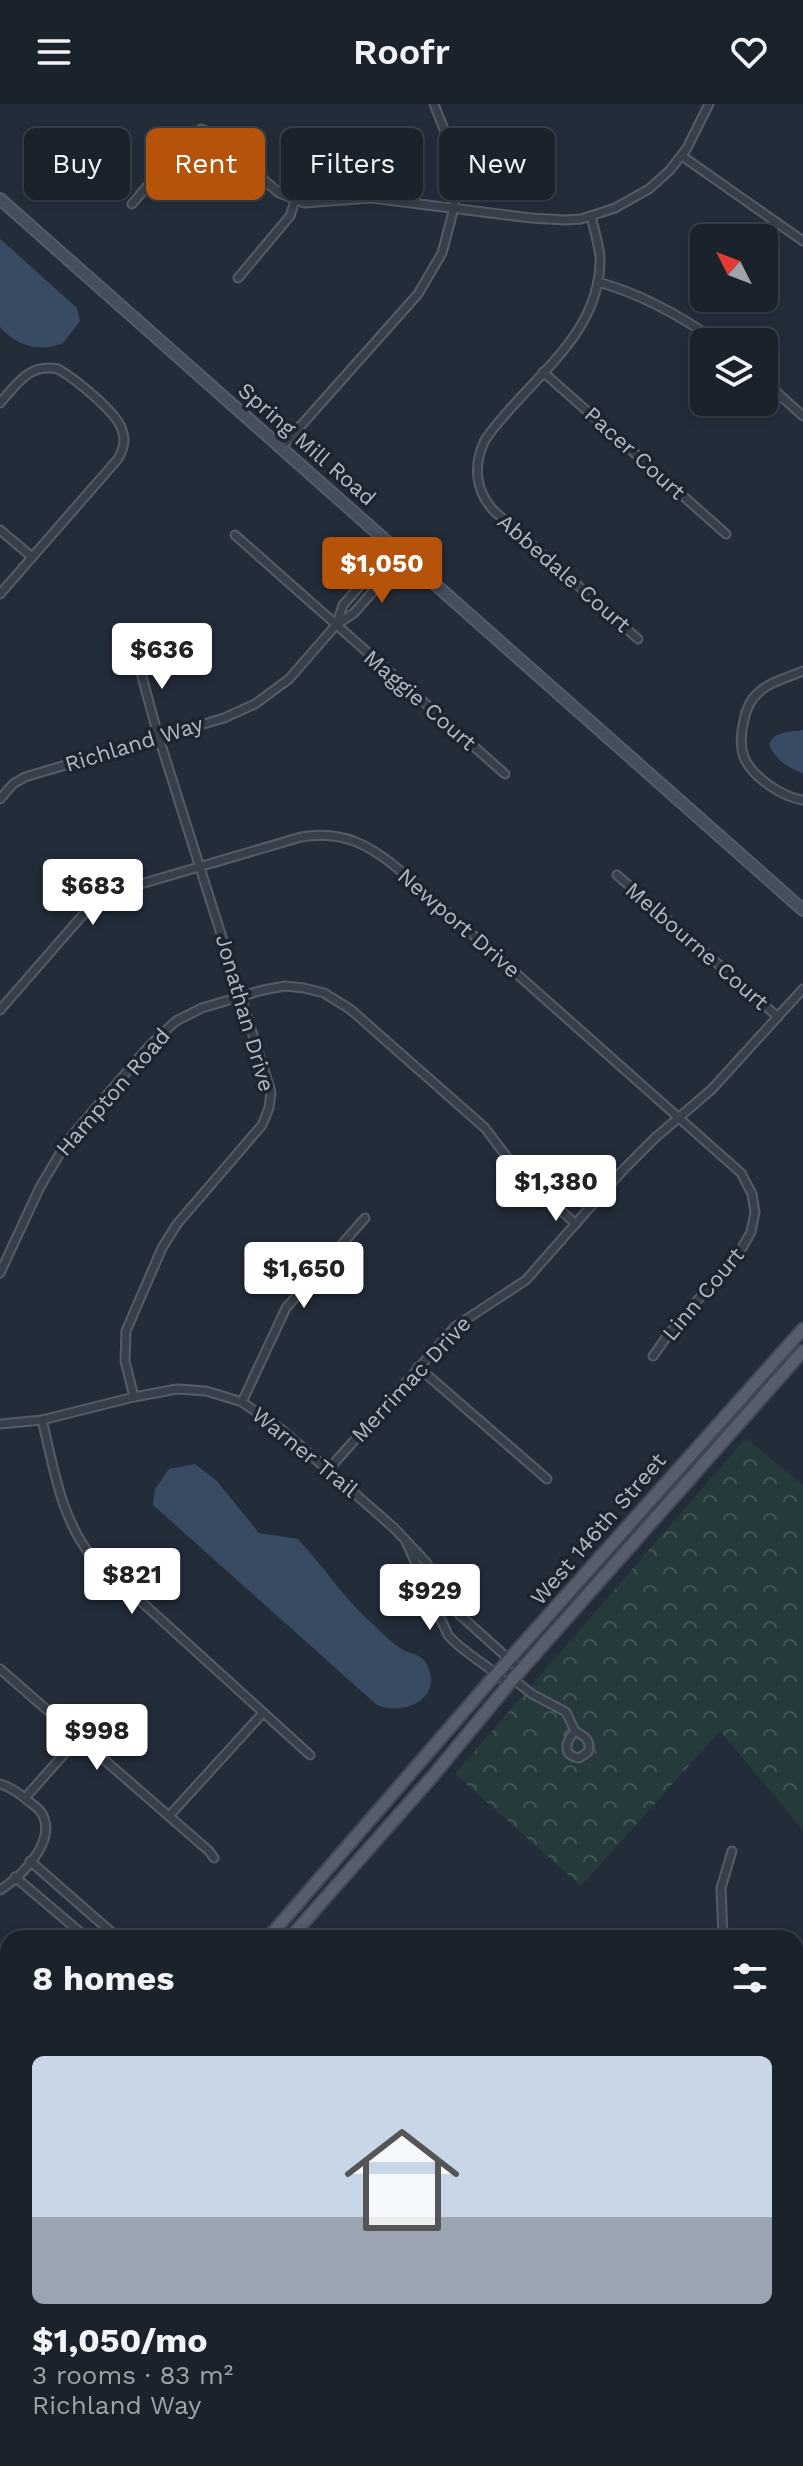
<!DOCTYPE html>
<meta charset="utf-8">
<style>
:root{--surface:#1a222c;--page:#272f38;--text:#f1f3f6;--muted:#9fa4a9;--line:#383f48;--accent:#b45309}
body{margin:0;font-family:"Work Sans",sans-serif;background:var(--page);color:var(--text);height:100vh;display:flex;flex-direction:column;font-size:30px;white-space:nowrap}
*{box-sizing:border-box;margin:0}
p{font-size:26px;color:var(--muted)}
.icon{flex:none;width:44px;height:44px;fill:none;stroke:currentColor;stroke-width:2;stroke-linecap:round;stroke-linejoin:round}
.map{position:relative;flex:1;overflow:hidden}
.details{position:absolute;left:0px;top:1826px;width:804px;height:536px;display:flex;flex-direction:column;background:var(--surface);border-radius:24px 24px 0 0;box-shadow:0 4px 12px #0003,0 0 0 2px var(--line)}
.details>*{flex:none}
.hud{position:absolute;left:24px;top:24px;width:756px;height:72px;display:flex;gap:16px}
.needle{width:52px;rotate:312deg}
.fabs{position:absolute;left:690px;top:120px;display:grid;gap:16px}
.fabs a{display:grid;place-items:center;width:88px;height:88px;border-radius:12px;background:var(--surface);box-shadow:0 4px 12px #0003,0 0 0 2px var(--line);font-size:40px}
.price{position:absolute;translate:-50% -68px;padding:0 18px;border-radius:8px;background:#fff;color:#222;font-size:26px;line-height:52px;filter:drop-shadow(0 2px 4px #0008)}
.price::after{content:'';position:absolute;left:50%;top:48px;width:24px;height:18px;margin-left:-12px;background:inherit;clip-path:polygon(0 0,100% 0,50% 100%)}
.price.current{background:var(--accent);color:#fff}
ul{padding:0;list-style:none}
li{display:grid;align-content:center;gap:16px;height:424px;padding:0 32px}
li+li{border-top:2px solid var(--line)}
li span{display:grid;place-items:center;height:248px;border-radius:12px;color:#555}
li>.icon{margin-inline-start:auto}
span .icon{width:144px;height:144px;fill:#fffc;stroke-width:1}
li b{font-size:34px}
h2{display:flex;justify-content:space-between;align-items:center;height:96px;padding:0 32px;font-size:34px}
.pill{padding:0 28px;border-radius:12px;background:var(--surface);box-shadow:0 4px 12px #0003,0 0 0 2px var(--line);font-size:28px;line-height:72px}
.pill.current{background:var(--accent);color:#fff}
header{display:flex;justify-content:space-between;align-items:center;height:104px;padding:0 32px;background:var(--surface);font-size:36px;font-weight:600}
.map>svg:first-child{display:block}
</style>
<header><svg class="icon" aria-label="menu" viewBox="0 0 24 24"><path d="M4 6h16M4 12h16M4 18h16"/></svg>Roofr<svg class="icon" aria-label="heart" viewBox="0 0 24 24"><path d="M12 20l-8-8c-3-5 5-10 8-4 3-6 11-1 8 4z"/></svg></header>
<div class="map">
<svg width="803" height="2362" viewBox="0 0 803 2362">
<defs>
<pattern id="forest-crowns" width="20" height="18" patternUnits="userSpaceOnUse" patternTransform="scale(2)"><rect width="20" height="18" fill="#263a3c"/><path d="M2 6a3 3 0 1 1 6 0M12 15a3 3 0 1 1 6 0" fill="none" stroke="#435457"/></pattern>
</defs>
<rect width="100%" height="100%" fill="#232d3a"/>
<path fill="#263a3c" d="M0,1842L8,1848V2120L0,2129Z"/>
<g fill="url(#forest-crowns)">
<path d="M746,1334L803,1381V1726L720,1627L581,1782L455,1670Z"/>
<path d="M8,2197V2354H233L241,2362H0V2207Z"/>
</g>
<g fill="#394a63">
<path d="M0,135L77,204L80,217L63,239C39,249 17,242 0,223Z"/>
<path d="M803,626V669C788,664 775,656 769,640C775,627 790,628 803,626Z"/>
<path d="M195,1360L217,1377L259,1429L298,1435C325,1464 346,1498 377,1524C384,1531 392,1539 400,1544C409,1551 419,1548 426,1559C445,1593 405,1613 377,1601L153,1401L155,1385L169,1365Z"/>
<path d="M0,1857L8,1862V1991L0,1983Z"/>
</g>
<g fill="none" stroke-linecap="round" stroke-linejoin="round">
<g stroke="#555c68" stroke-width="11">
<g id="street">
<path d="M682,52L803,137"/>
<path d="M132,100L188,34L201,25L212,30L279,89L304,99L371,94L531,114L566,116L581,115L615,104L649,85L670,66L687,44L709,0"/>
<path d="M591,112C594,126 599,140 600,154C601,234 525,277 485,336C473,361 475,386 494,407L638,535"/>
<path d="M238,174L290,112L295,97"/>
<path d="M598,178C642,190 681,212 718,238"/>
<path d="M543,268L726,430"/>
<path d="M764,277L803,312"/>
<path d="M0,299C17,280 29,259 58,265C74,274 117,308 122,326C126,336 123,347 117,356L0,490"/>
<path d="M281,344L418,190L442,149L454,104L455,74L447,33L434,0"/>
<path d="M0,426L32,453"/>
<path d="M235,431L505,670"/>
<path d="M337,519L343,501L394,443"/>
<path d="M803,567C789,573 769,578 758,589C750,596 746,606 744,616C741,628 740,642 744,653C752,673 782,693 803,696"/>
<path d="M0,695L13,680L25,673L224,614L255,600L289,575L336,521L354,509L404,452"/>
<path d="M617,771L778,913"/>
<path d="M0,906L81,813L92,802L117,787L301,733C344,726 370,741 402,768L741,1069L752,1090L755,1108L751,1128L742,1144L668,1231L653,1252"/>
<path d="M0,1169L40,1083L68,1036L149,942L176,917L202,904L263,886L285,882L304,884L324,889L350,905L485,1024L519,1069L576,1120"/>
<path d="M418,1263L547,1375"/>
<path d="M134,1293L125,1257L126,1227L162,1144L177,1120L262,1021L269,1004L271,988L158,631L141,569L142,545"/>
<path d="M242,1298L286,1204L365,1114"/>
<path d="M42,1316C54,1364 60,1412 91,1452L310,1651"/>
<path d="M0,1320L42,1316L134,1293L177,1285L206,1287L242,1298L281,1325L394,1424L426,1458L451,1503L521,1566"/>
<path d="M328,1366L456,1222L526,1176L622,1067L655,1034L712,985L803,885"/>
<path d="M407,1440L448,1531C465,1551 490,1561 508,1581"/>
<path d="M0,1565L209,1747L214,1754"/>
<path d="M513,1575L532,1590L566,1608L575,1627"/>
<path d="M575,1627C584,1632 592,1636 588,1648L579,1654C561,1651 566,1637 575,1627Z"/>
<path d="M0,1680C11,1683 18,1688 27,1696C31,1699 38,1704 41,1708C59,1736 21,1773 0,1786"/>
<path d="M25,1694L80,1632"/>
<path d="M169,1712L263,1609"/>
<path d="M30,1757L118,1834"/>
<path d="M15,1773L87,1834"/>
<path d="M723,1834L721,1784L732,1747"/>
<path d="M796,2079L803,2086"/>
<path d="M796,2266L803,2272"/>
<path d="M315,2354L324,2362"/>
<path d="M707,2354L716,2362"/>
<path d="M437,2362L443,2354"/>
<path d="M602,2362L609,2354"/>
</g>
</g>
<g stroke="#555c68" stroke-width="14">
<path id="secondary" d="M0,95L803,806"/>
</g>
<g stroke="#404853" stroke-width="15">
<g id="primary">
<path d="M268,1834L497,1569L803,1225"/>
<path d="M290,1834L432,1673L513,1575L803,1247"/>
<path d="M0,2145L8,2135"/>
<path d="M0,2169L8,2160"/>
</g>
</g>
<use href="#street" stroke="#373f4a" stroke-width="7"/>
<use href="#secondary" stroke="#454e5d" stroke-width="10"/>
<use href="#primary" stroke="#555e6a" stroke-width="11"/>
</g>
<g text-anchor="middle" dominant-baseline="central" stroke-width="7" stroke-linejoin="round" paint-order="stroke">
<g font-size="22" fill="#b2b9c6" stroke="#1c242f">
<text transform="translate(307 340) rotate(41)">Spring Mill Road</text>
<text transform="translate(635 349) rotate(42)">Pacer Court</text>
<text transform="translate(564 469) rotate(41)">Abbedale Court</text>
<text transform="translate(420 596) rotate(41)">Maggie Court</text>
<text transform="translate(134 640) rotate(-17)">Richland Way</text>
<text transform="translate(459 819) rotate(41)">Newport Drive</text>
<text transform="translate(697 842) rotate(41)">Melbourne Court</text>
<text transform="translate(245 909) rotate(74)">Jonathan Drive</text>
<text transform="translate(113 988) rotate(-49)">Hampton Road</text>
<text transform="translate(703 1190) rotate(-50)">Linn Court</text>
<text transform="translate(411 1275) rotate(-47)">Merrimac Drive</text>
<text transform="translate(305 1348) rotate(39)">Warner Trail</text>
<text transform="translate(598 1425) rotate(-49)">West 146th Street</text>
</g>
</g>
</svg>
<div class="fabs">
<a><svg class="needle" viewBox="-14 -14 28 28"><path d="M0-13l5 13h-10z" fill="#e53935"/><path d="M0 13l5-13h-10z" fill="#9fa4a9"/></svg></a>
<a><svg class="icon" aria-label="layers" viewBox="0 0 24 24"><path d="M12 4l9 5-9 5-9-5zM3 14l9 5 9-5"/></svg></a>
</div>
<b class="price current" style="left:382px;top:501px">$1,050</b>
<b class="price" style="left:162px;top:587px">$636</b>
<b class="price" style="left:93px;top:823px">$683</b>
<b class="price" style="left:556px;top:1119px">$1,380</b>
<b class="price" style="left:304px;top:1206px">$1,650</b>
<b class="price" style="left:132px;top:1512px">$821</b>
<b class="price" style="left:430px;top:1528px">$929</b>
<b class="price" style="left:97px;top:1668px">$998</b>
<div class="hud">
<a class="pill">Buy</a>
<a class="pill current">Rent</a>
<a class="pill">Filters</a>
<a class="pill">New</a>
</div>
<section class="details">
<h2>8 homes<svg class="icon" aria-label="filters" viewBox="0 0 24 24"><path d="M4 7h16M4 17h16"/><circle cx="9" cy="7" r="2"/><circle cx="15" cy="17" r="2"/></svg></h2>
<ul>
<li><span style="background:linear-gradient(#c9d6e8 65%,#9aa5b1 0)"><svg class="icon" aria-label="home" viewBox="0 0 24 24"><path d="M3 11l9-7 9 7M6 9v11h12V9"/></svg></span><div><b>$1,050/mo</b><p>3 rooms · 83 m²</p><p>Richland Way</p></div></li>
</ul>
</section>
</div>
